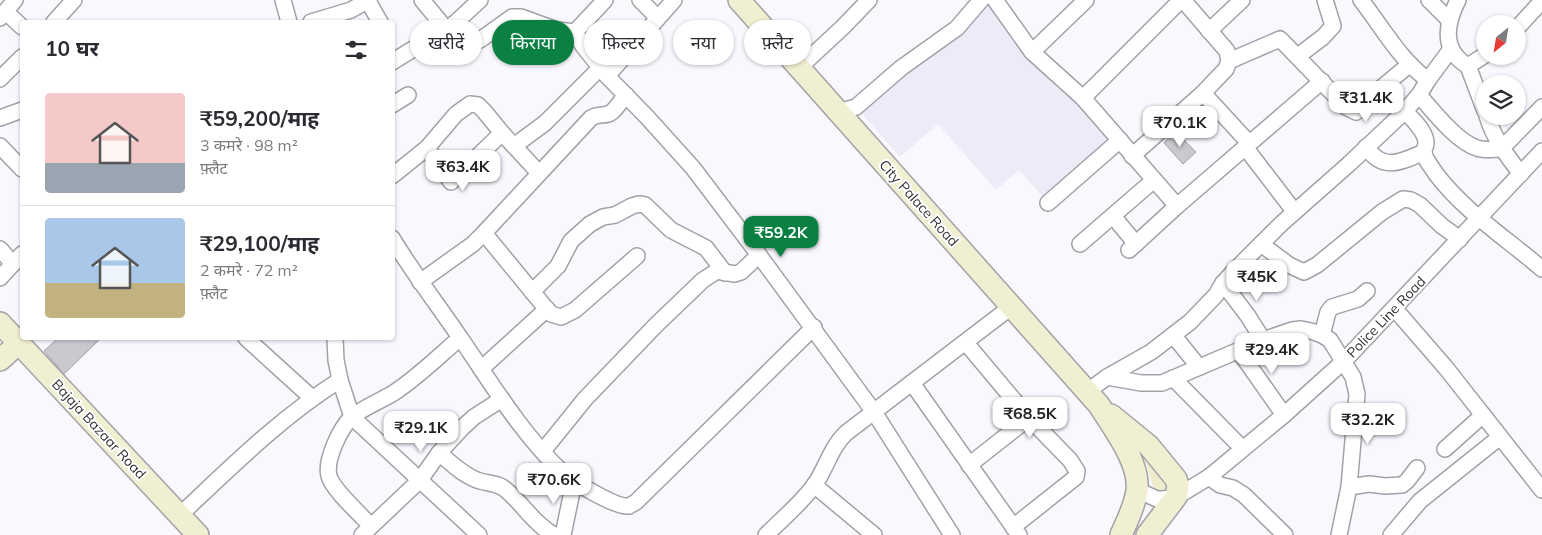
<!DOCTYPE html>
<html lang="hi">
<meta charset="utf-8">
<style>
:root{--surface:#fff;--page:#f2f2f3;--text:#2b2b33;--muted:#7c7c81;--line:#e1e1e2;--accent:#0b8043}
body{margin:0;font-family:Mulish,"Noto Sans Devanagari",sans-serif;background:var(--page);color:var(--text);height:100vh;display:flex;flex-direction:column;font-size:19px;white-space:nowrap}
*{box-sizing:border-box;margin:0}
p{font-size:16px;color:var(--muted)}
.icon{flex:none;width:28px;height:28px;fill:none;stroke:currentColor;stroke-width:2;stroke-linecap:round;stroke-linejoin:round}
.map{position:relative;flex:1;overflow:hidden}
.panel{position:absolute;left:20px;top:20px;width:375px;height:320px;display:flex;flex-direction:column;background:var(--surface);border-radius:5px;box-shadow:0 1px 4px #0004}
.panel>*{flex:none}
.top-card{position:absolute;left:410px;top:20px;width:475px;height:45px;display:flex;gap:10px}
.needle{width:32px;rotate:210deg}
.tools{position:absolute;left:1476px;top:15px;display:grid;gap:10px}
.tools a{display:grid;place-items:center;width:50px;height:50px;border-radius:50%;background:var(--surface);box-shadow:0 1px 4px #0004;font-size:25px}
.price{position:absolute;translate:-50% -42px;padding:0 11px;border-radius:10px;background:#fff;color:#222;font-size:16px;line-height:32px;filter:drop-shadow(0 1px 2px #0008)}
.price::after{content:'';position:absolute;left:50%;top:30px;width:15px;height:11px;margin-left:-8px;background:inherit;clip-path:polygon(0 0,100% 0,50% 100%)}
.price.active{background:var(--accent);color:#fff}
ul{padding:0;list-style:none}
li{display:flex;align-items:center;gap:15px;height:125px;padding:0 25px}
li+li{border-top:1px solid var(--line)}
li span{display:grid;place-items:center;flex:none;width:140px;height:100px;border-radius:5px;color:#555}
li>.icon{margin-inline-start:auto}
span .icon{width:60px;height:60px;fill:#fffc;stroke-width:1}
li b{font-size:21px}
h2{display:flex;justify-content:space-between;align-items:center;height:60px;padding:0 25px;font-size:21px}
.tag{padding:0 18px;border-radius:22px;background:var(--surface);box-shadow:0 1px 4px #0004;font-size:18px;line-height:45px}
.tag.active{background:var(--accent);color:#fff}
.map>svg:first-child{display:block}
</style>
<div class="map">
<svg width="1542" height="535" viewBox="0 0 1542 535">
<rect width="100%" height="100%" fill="#faf8ff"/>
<path fill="#efeaf8" d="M978,0H996L1120,140L1048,203L1019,170L996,190L938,124L900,157L856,107Z"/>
<path fill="#eeeccc" d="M1139,448L1162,469L1170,490H1154L1147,466Z"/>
<g fill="#cbc9d0" stroke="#a3a0a7">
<path d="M1175,131L1196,152L1183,164L1164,143Z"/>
<path d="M58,338H101L64,374L44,351Z"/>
</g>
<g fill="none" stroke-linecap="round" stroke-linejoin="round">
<g stroke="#a3a1a8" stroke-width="18">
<g id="street">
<path d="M283,0L289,22"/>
<path d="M422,0L446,29"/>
<path d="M640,0L658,18"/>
<path d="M674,0L607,76L647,117L693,168L759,255L874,412L952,535"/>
<path d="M995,0L1032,52L1083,98L1177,206"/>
<path d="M1361,0C1382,27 1400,60 1428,80"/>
<path d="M1429,0L1449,20"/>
<path d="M1458,0C1446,24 1441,50 1468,66L1485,55"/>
<path d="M368,1L380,22"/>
<path d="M6,12L22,27"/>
<path d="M0,18L15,0"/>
<path d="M54,22L74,0"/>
<path d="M311,22L351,10L369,0"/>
<path d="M454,24C461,33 468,45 480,40L512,17H521L557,30L575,32L583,46L607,76"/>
<path d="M1518,27L1542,1"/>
<path d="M1209,31L1242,0"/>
<path d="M575,32L605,0"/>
<path d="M1032,52L1086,0"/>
<path d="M1298,56L1323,37L1333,26L1325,0"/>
<path d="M1229,61L1280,39L1346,107L1356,112L1379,90L1410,64"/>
<path d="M392,62L454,24L480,0"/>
<path d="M1468,66L1485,111"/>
<path d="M800,67L843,27L869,0"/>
<path d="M0,79L22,57"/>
<path d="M1203,93L1249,143"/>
<path d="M1419,95C1433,111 1457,142 1477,148C1485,151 1493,149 1501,149L1542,107"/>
<path d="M1083,98L1181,0"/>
<path d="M392,105L408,95"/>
<path d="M1405,111C1412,119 1426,131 1426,143C1426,145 1425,148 1424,150C1423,158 1432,167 1436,174C1465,212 1506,238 1542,269"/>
<path d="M838,112L856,107L901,68L957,28L981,0"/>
<path d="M1487,116C1494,139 1507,156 1521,174"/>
<path d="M0,118L22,110"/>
<path d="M0,146L22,169"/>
<path d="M514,146L545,123L600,68"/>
<path d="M1245,147L1294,211"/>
<path d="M1366,147C1383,172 1401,162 1424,152"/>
<path d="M427,148L451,182L502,133"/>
<path d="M1132,156L1203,93L1226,69L1229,61L1227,51L1183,0"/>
<path d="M392,176L427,148L456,114L470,104L478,105L484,111L502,133L539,173"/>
<path d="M1048,203L1120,140"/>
<path d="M1113,216L1136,244"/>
<path d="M484,233L544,306L551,314L561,317L575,310L637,256"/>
<path d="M392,238C413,273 438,305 461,339C492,384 521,433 562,472C572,481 616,508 629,506C630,505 635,503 636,502L814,327"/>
<path d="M1080,244L1154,180"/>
<path d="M1261,244L1289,265L1304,272L1317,265L1382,212L1403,199L1411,200L1420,205L1442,226L1460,239"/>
<path d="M0,249L13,264"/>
<path d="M1129,250L1177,206L1322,81"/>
<path d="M0,278L22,254"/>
<path d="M420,282L473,244L484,233L591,118C597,114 601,116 608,114C615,112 621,100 626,95"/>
<path d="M1223,283L1248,316L1263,340"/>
<path d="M532,292L558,266L571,241L590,224L603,217L615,215L632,206L639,204L645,205L671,230L706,248L725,273"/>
<path d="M1394,308L1446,368L1542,490"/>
<path d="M1173,335L1199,367"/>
<path d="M1322,335L1328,312L1332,307L1358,299L1367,291"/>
<path d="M246,338L312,398"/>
<path d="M335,338L336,360L340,380L352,417L479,535"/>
<path d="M966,343L1029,418L1070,460L1077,471L1076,477L1013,527"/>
<path d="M1239,351L1284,415"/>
<path d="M481,369L547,309"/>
<path d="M1107,377L1141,383H1162L1263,340L1292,330L1301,329L1311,331L1322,335L1330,340L1353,377L1357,394L1349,487L1339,535"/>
<path d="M1173,378L1242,448"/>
<path d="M912,383L1019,535"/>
<path d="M1088,391L1107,377L1151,352L1190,322L1216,295L1223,283L1237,268L1281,224L1349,164L1405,111L1419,95L1428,80L1451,49"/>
<path d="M1445,449L1483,415"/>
<path d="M543,451L585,399L656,325L703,280L717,271L735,274L741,272L759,255"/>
<path d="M439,453C451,463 463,475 477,480C487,484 498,482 506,490C523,504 534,524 554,535"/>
<path d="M969,465L1029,418"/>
<path d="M1209,477L1220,485L1233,488L1244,495L1285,535"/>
<path d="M814,485L874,535"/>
<path d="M1349,487L1369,484L1385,486L1402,485L1407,481L1417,468"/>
<path d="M1137,490L1157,499H1163L1176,497L1209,477L1284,415L1344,361L1542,151"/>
<path d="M180,515C230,468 281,417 340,380"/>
<path d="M371,526C361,515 332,489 329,476C325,460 340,428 352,417C362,408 383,400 395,392C419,376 439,356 460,338"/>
<path d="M362,535L420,480L439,453L463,427L474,417L502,399"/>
<path d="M563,535L574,482"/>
<path d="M766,535C782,519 799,505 813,487C826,470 830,448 846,433L1011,307"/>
<path d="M1391,535L1420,501L1500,437"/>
</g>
</g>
<g stroke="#a3a1a8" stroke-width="24">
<g id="secondary">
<path d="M739,0L1099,405C1113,428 1140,462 1137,490C1135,506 1127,521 1121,535"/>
<path d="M0,323L198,535"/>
<path d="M0,360L19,343"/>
<path d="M1111,415L1149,446L1176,479L1178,486L1176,497L1147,535"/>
</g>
</g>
<use href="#street" stroke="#fff" stroke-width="15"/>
<use href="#secondary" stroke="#f1efd1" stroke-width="21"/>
</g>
<g text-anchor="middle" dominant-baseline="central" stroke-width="4" stroke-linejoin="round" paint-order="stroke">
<g font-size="14" fill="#323133" stroke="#fff">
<text transform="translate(919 203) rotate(48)">City Palace Road</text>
<text transform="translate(1386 317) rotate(-46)">Police Line Road</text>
<text transform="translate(99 429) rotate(47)">Bajaja Bazaar Road</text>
</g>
</g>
</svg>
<div class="tools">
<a><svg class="needle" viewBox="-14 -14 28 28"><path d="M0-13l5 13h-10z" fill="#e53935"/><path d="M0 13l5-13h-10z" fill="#7c7c81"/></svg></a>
<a><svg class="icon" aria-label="layers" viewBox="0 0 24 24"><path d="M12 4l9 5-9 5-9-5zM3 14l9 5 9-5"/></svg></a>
</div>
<b class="price" style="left:1366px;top:123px">₹31.4K</b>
<b class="price" style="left:1180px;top:148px">₹70.1K</b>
<b class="price" style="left:463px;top:192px">₹63.4K</b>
<b class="price active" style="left:781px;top:258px">₹59.2K</b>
<b class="price" style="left:1257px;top:302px">₹45K</b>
<b class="price" style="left:1272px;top:375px">₹29.4K</b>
<b class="price" style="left:1030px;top:439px">₹68.5K</b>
<b class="price" style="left:1368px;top:445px">₹32.2K</b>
<b class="price" style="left:421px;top:453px">₹29.1K</b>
<b class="price" style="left:554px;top:505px">₹70.6K</b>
<div class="top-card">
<a class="tag">खरीदें</a>
<a class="tag active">किराया</a>
<a class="tag">फ़िल्टर</a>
<a class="tag">नया</a>
<a class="tag">फ़्लैट</a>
</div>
<section class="panel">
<h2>10 घर<svg class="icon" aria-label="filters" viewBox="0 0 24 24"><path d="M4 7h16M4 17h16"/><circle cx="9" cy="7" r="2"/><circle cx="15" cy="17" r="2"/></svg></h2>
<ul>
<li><span style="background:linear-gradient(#f6c9c9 70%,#9aa5b1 0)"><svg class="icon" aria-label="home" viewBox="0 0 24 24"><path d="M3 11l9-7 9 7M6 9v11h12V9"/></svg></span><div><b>₹59,200/माह</b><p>3 कमरे · 98 m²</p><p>फ़्लैट</p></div></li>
<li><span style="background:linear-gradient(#a9c7e8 65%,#c2b280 0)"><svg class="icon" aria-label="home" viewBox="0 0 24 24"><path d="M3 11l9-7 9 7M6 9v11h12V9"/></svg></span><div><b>₹29,100/माह</b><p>2 कमरे · 72 m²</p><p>फ़्लैट</p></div></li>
</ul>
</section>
</div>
